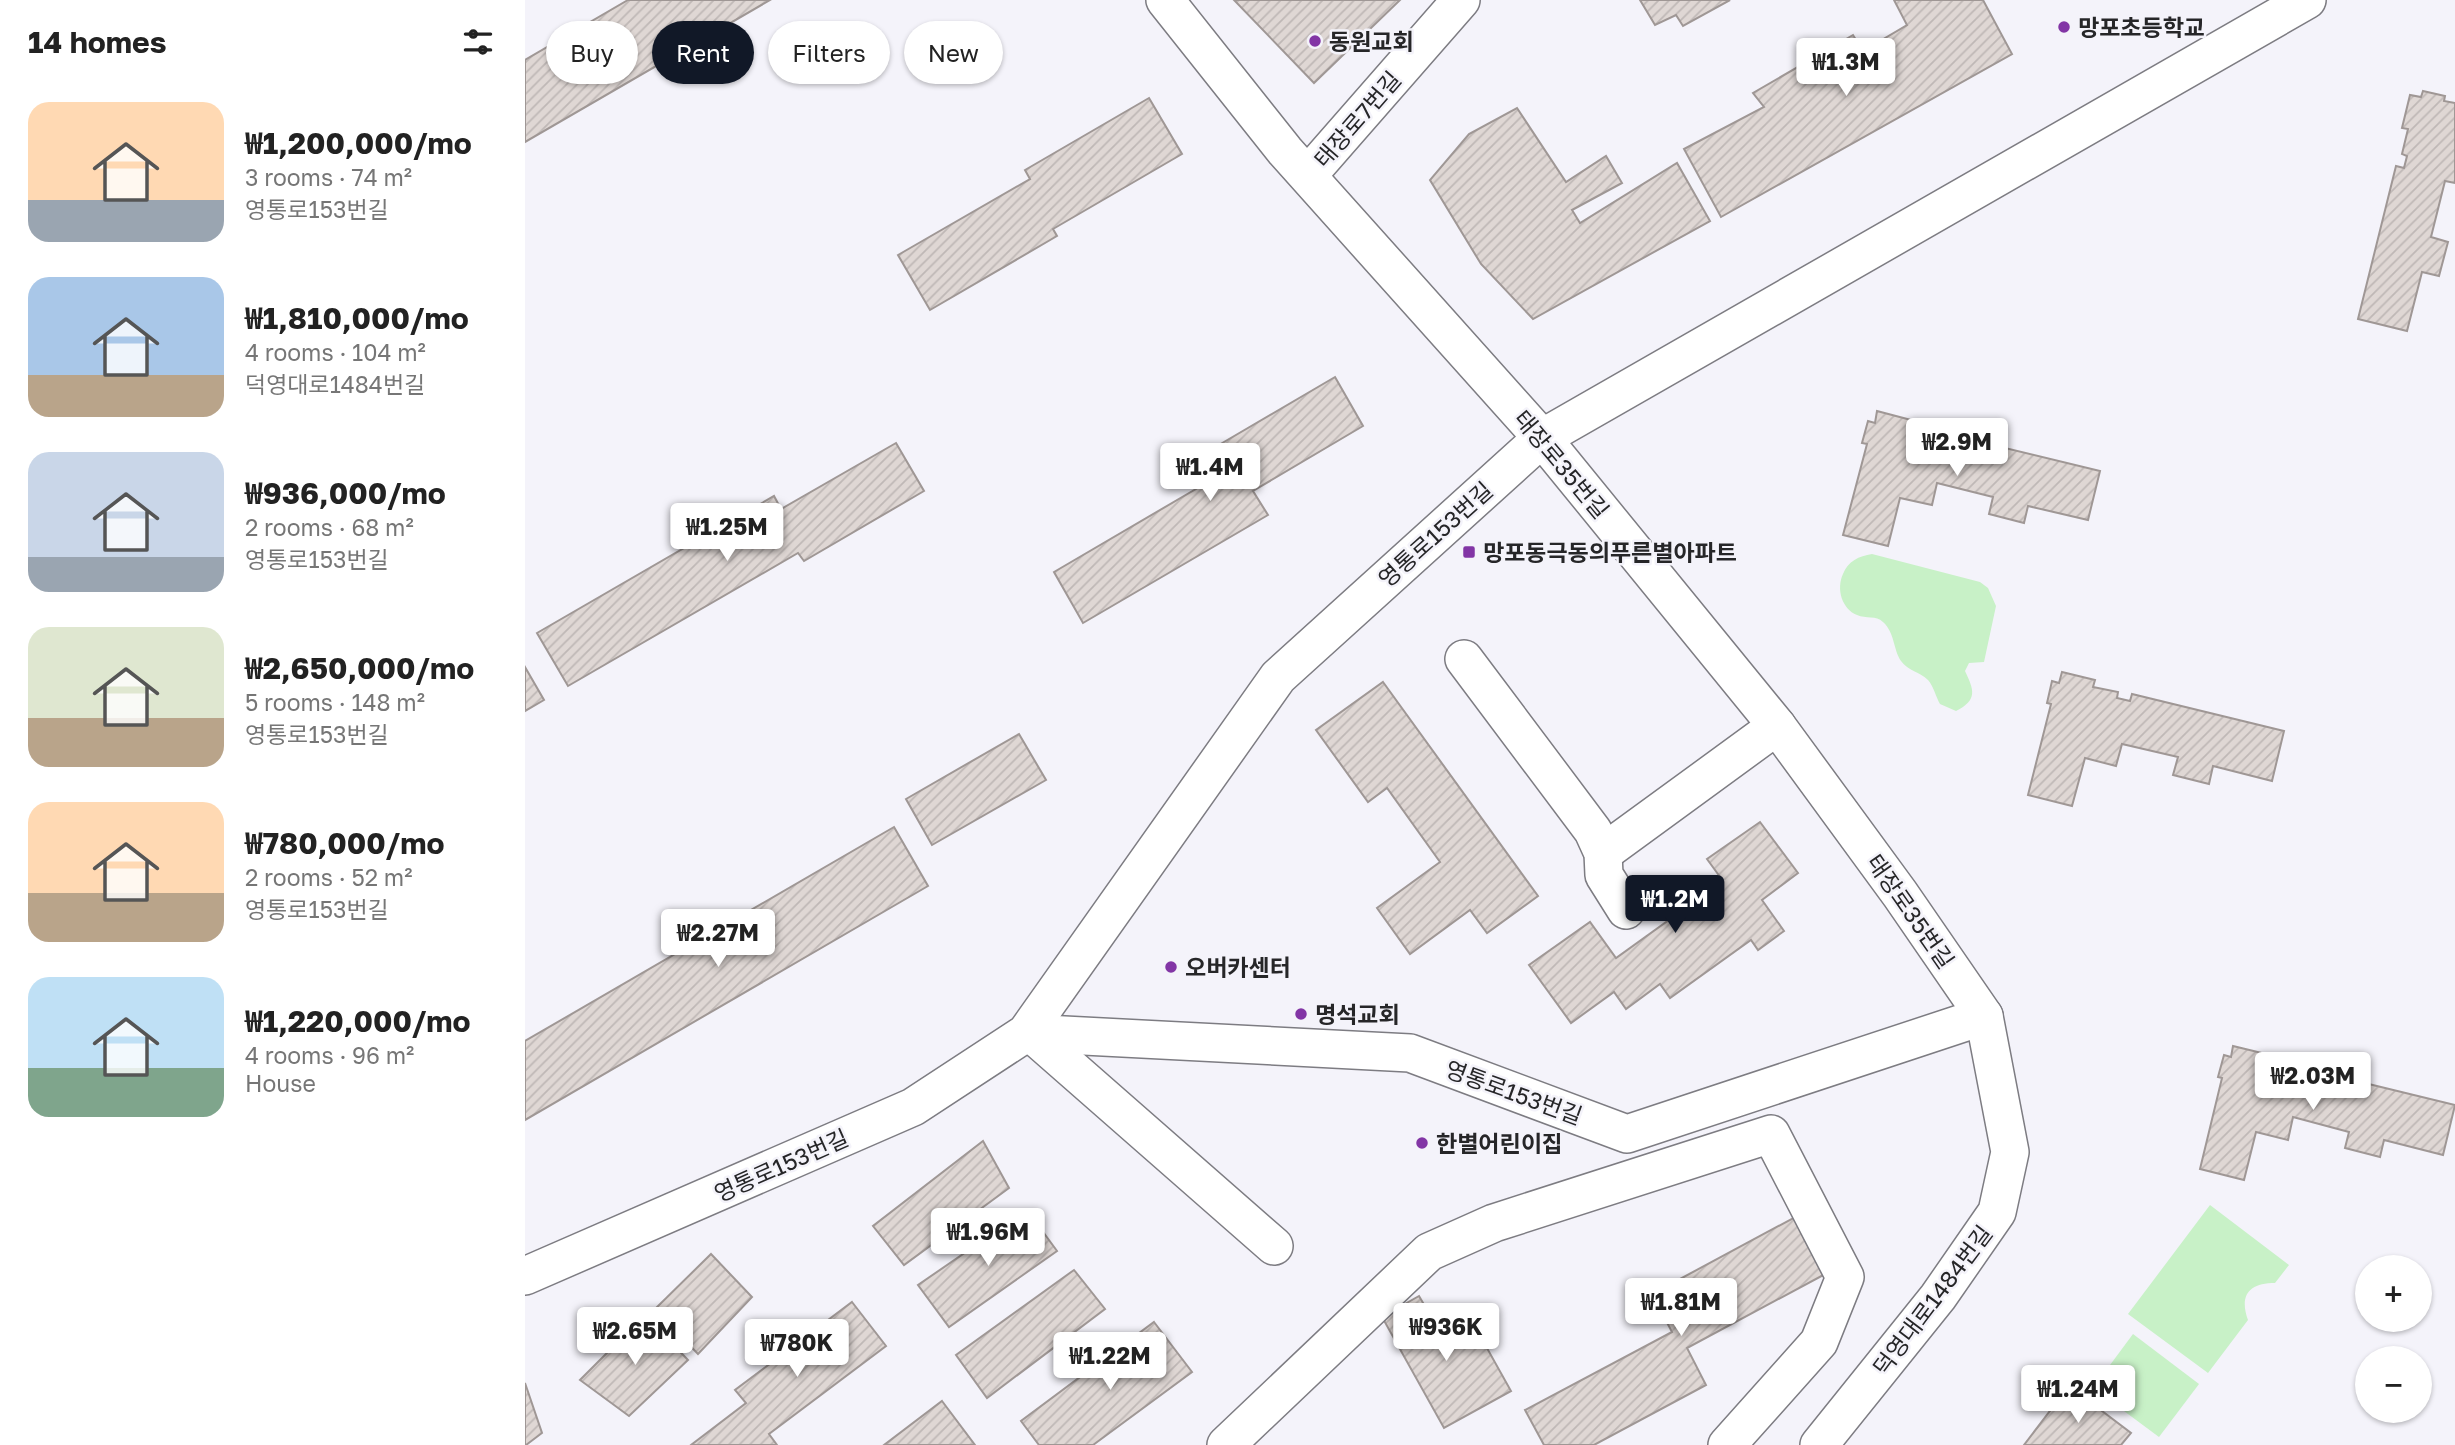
<!DOCTYPE html>
<meta charset="utf-8">
<style>
:root{--surface:#fff;--page:#f2f2f2;--text:#222;--muted:#767676;--accent:#111827}
body{margin:0;font-family:"Golos Text","Noto Sans KR",sans-serif;background:var(--page);color:var(--text);height:100vh;display:flex;flex-direction:column;font-size:26px;white-space:nowrap}
*{box-sizing:border-box;margin:0}
p{font-size:23px;color:var(--muted)}
.icon{flex:none;width:38px;height:38px;fill:none;stroke:currentColor;stroke-width:2;stroke-linecap:round;stroke-linejoin:round}
.map{position:relative;flex:1;overflow:hidden}
.side{display:flex;flex-direction:column;background:var(--surface);width:525px}
.side>*{flex:none}
.banner{position:absolute;left:21px;top:21px;width:665px;height:63px;display:flex;gap:14px}
.fabs{position:absolute;left:1830px;top:1255px;display:grid;gap:14px}
.fabs a{display:grid;place-items:center;width:77px;height:77px;border-radius:50%;background:var(--surface);box-shadow:0 2px 5px #0004;font-size:35px}
.price{position:absolute;translate:-50% -60px;padding:0 16px;border-radius:7px;background:#fff;color:#222;font-size:23px;line-height:46px;filter:drop-shadow(0 2px 4px #0008)}
.price::after{content:'';position:absolute;left:50%;top:42px;width:21px;height:16px;margin-left:-10px;background:inherit;clip-path:polygon(0 0,100% 0,50% 100%)}
.price.current{background:var(--accent);color:#fff}
ul{padding:0;list-style:none}
li{display:flex;align-items:center;gap:21px;height:175px;padding:0 28px}
li span{display:grid;place-items:center;flex:none;width:196px;height:140px;border-radius:21px;color:#555}
li>.icon{margin-inline-start:auto}
span .icon{width:84px;height:84px;fill:#fffc;stroke-width:1}
li b{font-size:30px}
h2{display:flex;justify-content:space-between;align-items:center;height:84px;padding:0 28px;font-size:30px}
.chip{padding:0 24px;border-radius:32px;background:var(--surface);box-shadow:0 2px 5px #0004;font-size:24px;line-height:63px}
.chip.current{background:var(--accent);color:#fff}
main{display:flex;flex:1;min-height:0}
.map>svg:first-child{display:block}
</style>
<main>
<section class="side">
<h2>14 homes<svg class="icon" aria-label="filters" viewBox="0 0 24 24"><path d="M4 7h16M4 17h16"/><circle cx="9" cy="7" r="2"/><circle cx="15" cy="17" r="2"/></svg></h2>
<ul>
<li><span style="background:linear-gradient(#ffd9b3 70%,#9aa5b1 0)"><svg class="icon" aria-label="home" viewBox="0 0 24 24"><path d="M3 11l9-7 9 7M6 9v11h12V9"/></svg></span><div><b>₩1,200,000/mo</b><p>3 rooms · 74 m²</p><p>영통로153번길</p></div></li>
<li><span style="background:linear-gradient(#a9c7e8 70%,#b9a48a 0)"><svg class="icon" aria-label="home" viewBox="0 0 24 24"><path d="M3 11l9-7 9 7M6 9v11h12V9"/></svg></span><div><b>₩1,810,000/mo</b><p>4 rooms · 104 m²</p><p>덕영대로1484번길</p></div></li>
<li><span style="background:linear-gradient(#c9d6e8 75%,#9aa5b1 0)"><svg class="icon" aria-label="home" viewBox="0 0 24 24"><path d="M3 11l9-7 9 7M6 9v11h12V9"/></svg></span><div><b>₩936,000/mo</b><p>2 rooms · 68 m²</p><p>영통로153번길</p></div></li>
<li><span style="background:linear-gradient(#dfe7d0 65%,#b9a48a 0)"><svg class="icon" aria-label="home" viewBox="0 0 24 24"><path d="M3 11l9-7 9 7M6 9v11h12V9"/></svg></span><div><b>₩2,650,000/mo</b><p>5 rooms · 148 m²</p><p>영통로153번길</p></div></li>
<li><span style="background:linear-gradient(#ffd9b3 65%,#b9a48a 0)"><svg class="icon" aria-label="home" viewBox="0 0 24 24"><path d="M3 11l9-7 9 7M6 9v11h12V9"/></svg></span><div><b>₩780,000/mo</b><p>2 rooms · 52 m²</p><p>영통로153번길</p></div></li>
<li><span style="background:linear-gradient(#bfe0f5 65%,#7fa58c 0)"><svg class="icon" aria-label="home" viewBox="0 0 24 24"><path d="M3 11l9-7 9 7M6 9v11h12V9"/></svg></span><div><b>₩1,220,000/mo</b><p>4 rooms · 96 m²</p><p>House</p></div></li>
</ul>
</section>
<div class="map">
<svg width="1930" height="1445" viewBox="0 0 1930 1445">
<defs>
<pattern id="building-hatch" width="6" height="6" patternUnits="userSpaceOnUse" patternTransform="scale(1.75)"><rect width="6" height="6" fill="#dfd7d4"/><path d="M-1 1l2-2M0 6l6-6M5 7l2-2" fill="none" stroke="#bfb8b6"/></pattern>
</defs>
<rect width="100%" height="100%" fill="#f4f3fa"/>
<g fill="#c8f1c7">
<path d="M1347,554L1455,582L1463,588L1471,606L1459,662L1444,663L1440,671C1449,690 1453,700 1431,711L1415,704C1411,697 1408,685 1403,680C1395,672 1383,671 1376,661C1368,649 1370,633 1358,622C1351,615 1341,619 1332,615C1317,609 1311,589 1318,574C1323,561 1334,556 1347,554Z"/>
<path d="M1685,1205L1764,1265L1750,1283C1724,1283 1714,1295 1723,1320L1683,1373L1603,1314Z"/>
<path d="M1608,1334L1674,1384L1634,1437L1568,1388Z"/>
</g>
<g fill="url(#building-hatch)" stroke="#9f9795" stroke-width="2">
<path d="M103,0H245L0,142V60Z"/>
<path d="M709,0H875L789,83Z"/>
<path d="M1115,0H1205L1158,26L1151,15L1130,25Z"/>
<path d="M1369,0H1458L1487,54L1196,217L1159,149L1239,107L1228,93L1328,35L1338,51L1382,25Z"/>
<path d="M1898,91L1920,96L1919,101L1930,103V183L1920,181L1906,237L1923,242L1914,276L1897,272L1882,331L1833,319L1871,166L1879,168L1882,156L1877,154L1883,129L1877,128L1885,95L1896,97Z"/>
<path d="M624,98L657,154L528,229L532,236L405,310L373,255L505,179L500,170Z"/>
<path d="M992,108L1041,182L1081,156L1097,183L1047,210L1055,223L1152,163L1185,221L1008,319L956,264L905,180L944,134Z"/>
<path d="M810,377L838,426L728,491L743,515L558,623L529,572L700,472L687,449Z"/>
<path d="M1352,411L1386,420L1384,426L1408,432L1407,438L1420,441L1422,434L1575,471L1563,520L1503,506L1499,523L1464,514L1468,497L1412,483L1407,505L1375,498L1363,546L1318,535L1342,444L1337,443L1343,421L1350,423Z"/>
<path d="M371,443L399,491L279,561L273,553L43,686L12,633L249,496L256,509Z"/>
<path d="M0,667L19,700L0,711Z"/>
<path d="M1537,672L1570,680L1568,687L1593,692L1592,698L1605,701L1607,694L1759,731L1747,781L1688,766L1684,784L1648,775L1653,757L1597,744L1591,766L1560,758L1547,806L1503,795L1526,704L1522,703L1527,681L1534,683Z"/>
<path d="M858,682L1013,896L962,933L945,910L885,954L852,908L915,862L862,788L843,802L791,730Z"/>
<path d="M494,734L521,780L407,845L381,799Z"/>
<path d="M1235,822L1273,873L1237,900L1259,931L1233,950L1226,940L1145,998L1135,984L1101,1009L1089,992L1046,1023L1004,965L1065,922L1091,958L1198,881L1182,859Z"/>
<path d="M369,827L403,886L0,1120V1041Z"/>
<path d="M1708,1046L1741,1054L1740,1060L1764,1066L1763,1072L1776,1075L1778,1068L1930,1105L1918,1155L1859,1140L1855,1157L1820,1148L1824,1132L1768,1117L1763,1140L1731,1132L1719,1180L1675,1169L1697,1078L1693,1077L1699,1055L1706,1057Z"/>
<path d="M458,1141L484,1188L379,1265L348,1226Z"/>
<path d="M502,1210L532,1251L424,1327L393,1285Z"/>
<path d="M1274,1215L1304,1272L1162,1348L1181,1385L1069,1445H1019L1000,1410L1147,1332L1127,1294Z"/>
<path d="M186,1254L227,1297L173,1354L130,1309Z"/>
<path d="M549,1270L580,1309L462,1398L431,1355Z"/>
<path d="M894,1296L919,1339L948,1323L986,1391L919,1428L857,1317Z"/>
<path d="M327,1302L361,1346L244,1434L252,1445H166L221,1403L210,1390Z"/>
<path d="M120,1315L163,1360L104,1416L55,1380Z"/>
<path d="M629,1322L667,1372L568,1445H514L496,1421Z"/>
<path d="M0,1383L17,1433L1,1445H0Z"/>
<path d="M1544,1386L1606,1433L1596,1445H1499Z"/>
<path d="M417,1401L450,1445H359Z"/>
</g>
<g fill="none" stroke-linecap="round" stroke-linejoin="round">
<g stroke="#7d7c82" stroke-width="40">
<g id="minor">
<path d="M640,0L760,151L1017,438L1252,726L1375,894L1459,1016L1485,1152L1472,1212L1413,1297L1294,1445"/>
<path d="M783,175L936,0"/>
<path d="M939,659L1068,831L1078,853L1079,875L1101,910"/>
<path d="M1078,853L1252,726"/>
<path d="M501,1033L885,1053L1102,1134L1459,1016"/>
<path d="M506,1033L749,1246"/>
<path d="M0,1276L388,1107L501,1033L753,677L1017,438L1782,0"/>
<path d="M701,1445L904,1252L969,1223L1246,1134L1320,1277L1294,1342L1202,1445"/>
</g>
</g>
<use href="#minor" stroke="#fff" stroke-width="37"/>
</g>
<g fill="#8235a5" stroke="#f4f3fa" stroke-width="2.5">
<circle cx="1539" cy="27" r="7"/>
<circle cx="790" cy="41" r="7"/>
<rect x="937" y="545" width="14" height="14" rx="3.5"/>
<circle cx="646" cy="967" r="7"/>
<circle cx="776" cy="1014" r="7"/>
<circle cx="897" cy="1143" r="7"/>
</g>
<g text-anchor="middle" dominant-baseline="central" stroke-width="5" stroke-linejoin="round" paint-order="stroke">
<g font-size="23" font-weight="bold" fill="#262628" stroke="#f4f3fa" text-anchor="start">
<text x="1553" y="27">망포초등학교</text>
<text x="804" y="41">동원교회</text>
<text x="958" y="552">망포동극동의푸른별아파트</text>
<text x="660" y="967">오버카센터</text>
<text x="790" y="1014">명석교회</text>
<text x="911" y="1143">한별어린이집</text>
</g>
<g font-size="23" fill="#262628" stroke="#f4f3fa">
<text transform="translate(832 119) rotate(-49)">태장로7번길</text>
<text transform="translate(1037 464) rotate(50)">태장로35번길</text>
<text transform="translate(910 534) rotate(-42)">영통로153번길</text>
<text transform="translate(1386 911) rotate(55)">태장로35번길</text>
<text transform="translate(989 1092) rotate(20)">영통로153번길</text>
<text transform="translate(256 1165) rotate(-24)">영통로153번길</text>
<text transform="translate(1407 1300) rotate(-53)">덕영대로1484번길</text>
</g>
</g>
</svg>
<div class="fabs">
<a>+</a>
<a>−</a>
</div>
<b class="price" style="left:1321px;top:98px">₩1.3M</b>
<b class="price" style="left:1432px;top:478px">₩2.9M</b>
<b class="price" style="left:685px;top:503px">₩1.4M</b>
<b class="price" style="left:202px;top:563px">₩1.25M</b>
<b class="price current" style="left:1150px;top:935px">₩1.2M</b>
<b class="price" style="left:193px;top:969px">₩2.27M</b>
<b class="price" style="left:1788px;top:1112px">₩2.03M</b>
<b class="price" style="left:463px;top:1268px">₩1.96M</b>
<b class="price" style="left:1156px;top:1338px">₩1.81M</b>
<b class="price" style="left:921px;top:1363px">₩936K</b>
<b class="price" style="left:110px;top:1367px">₩2.65M</b>
<b class="price" style="left:272px;top:1379px">₩780K</b>
<b class="price" style="left:585px;top:1392px">₩1.22M</b>
<b class="price" style="left:1553px;top:1425px">₩1.24M</b>
<div class="banner">
<a class="chip">Buy</a>
<a class="chip current">Rent</a>
<a class="chip">Filters</a>
<a class="chip">New</a>
</div>
</div>
</main>
